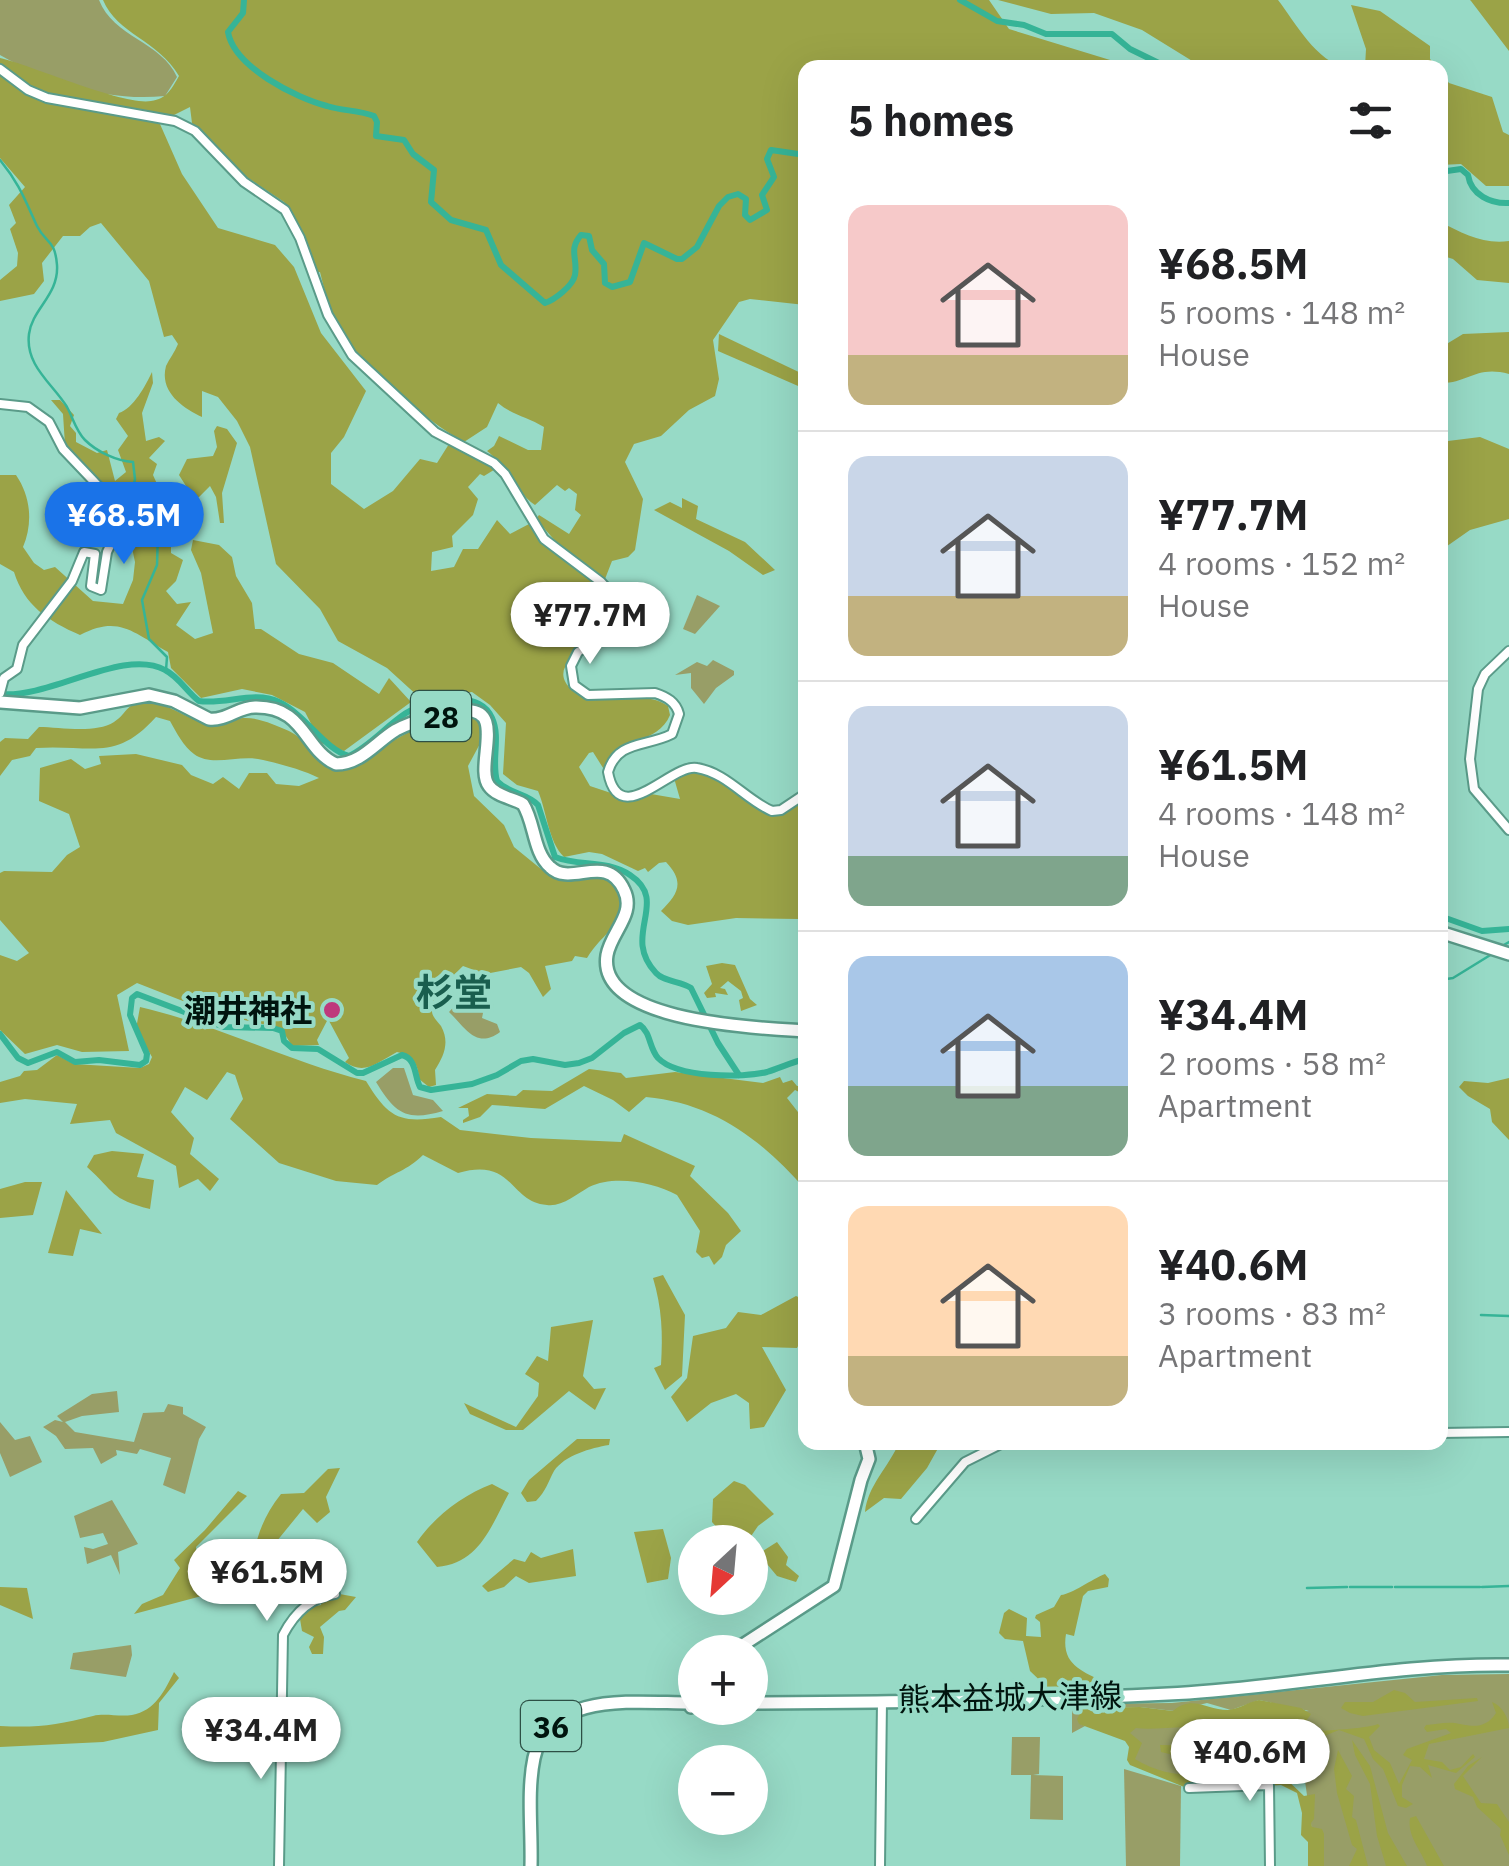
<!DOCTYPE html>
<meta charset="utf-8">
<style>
:root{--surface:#fff;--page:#f6f6f6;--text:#202124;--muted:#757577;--line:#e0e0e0;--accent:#1a73e8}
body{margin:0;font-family:"IBM Plex Sans","Noto Sans JP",sans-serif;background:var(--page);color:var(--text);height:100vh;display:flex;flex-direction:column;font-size:38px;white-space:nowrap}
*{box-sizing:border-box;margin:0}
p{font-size:32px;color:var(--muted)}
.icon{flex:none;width:55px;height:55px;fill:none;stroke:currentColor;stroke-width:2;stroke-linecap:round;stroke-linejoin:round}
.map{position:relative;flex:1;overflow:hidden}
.drawer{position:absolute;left:798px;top:60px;width:650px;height:1390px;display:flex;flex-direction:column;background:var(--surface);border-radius:20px;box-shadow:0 10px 40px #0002}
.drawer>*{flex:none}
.needle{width:65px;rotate:206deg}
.fabs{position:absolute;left:678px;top:1525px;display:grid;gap:20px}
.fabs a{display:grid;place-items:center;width:90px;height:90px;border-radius:50%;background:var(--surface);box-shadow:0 10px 40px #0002;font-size:50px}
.price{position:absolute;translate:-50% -85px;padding:0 22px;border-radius:35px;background:#fff;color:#222;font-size:32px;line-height:65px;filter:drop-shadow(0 2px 5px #0008)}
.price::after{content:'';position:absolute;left:50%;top:60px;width:30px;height:22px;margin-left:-15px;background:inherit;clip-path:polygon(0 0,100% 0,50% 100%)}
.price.selected{background:var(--accent);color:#fff}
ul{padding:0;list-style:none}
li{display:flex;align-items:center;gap:30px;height:250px;padding:0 50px}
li+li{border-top:2px solid var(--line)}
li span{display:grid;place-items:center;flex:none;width:280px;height:200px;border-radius:20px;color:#555}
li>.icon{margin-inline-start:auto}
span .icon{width:120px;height:120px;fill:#fffc;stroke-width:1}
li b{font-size:42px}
h2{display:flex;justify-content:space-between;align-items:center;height:120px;padding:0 50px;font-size:42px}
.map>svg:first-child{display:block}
</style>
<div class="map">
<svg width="1509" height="1866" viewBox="0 0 1509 1866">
<rect width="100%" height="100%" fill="#97dac6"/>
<g fill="#989e67">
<path d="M0,0H99C113,37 162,42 177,77L165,96C108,102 49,83 0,55Z"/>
<path d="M697,595L720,606L695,634L683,629Z"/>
<path d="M713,660L734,671V675L716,688L704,704L691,688V673L675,675L697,662L707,666Z"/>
<path d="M471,988L480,995L475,999L483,1013L482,1018L497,1024L500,1032C476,1050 465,1027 449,1012Z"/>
<path d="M393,1068H404L413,1095L433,1100L443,1111C406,1122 395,1113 376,1082Z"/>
<path d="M117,1391L119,1412L82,1416L65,1422L75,1432L134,1442L143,1413L164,1412L168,1404L183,1407V1414L206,1427L199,1439L185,1494L163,1485L171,1458L140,1449L137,1454L116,1450L117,1455L101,1464L93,1448L65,1449L56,1436L43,1427L55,1420L63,1422L57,1416L92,1394Z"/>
<path d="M0,1422L15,1440L30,1436L42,1462L10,1477L0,1453Z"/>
<path d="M112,1500L138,1544L118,1552L120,1575L111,1555L87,1564L84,1547L93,1549L108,1544L103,1533L80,1538L74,1516Z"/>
<path d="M131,1645L132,1655L126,1677L70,1669L73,1653Z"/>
<path d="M1509,1674V1866H1317L1303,1767C1270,1768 1221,1786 1193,1782C1172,1778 1151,1768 1131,1762L1133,1753L1123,1731L1131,1722L1309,1711L1259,1700L1231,1710L1207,1703L1174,1711L1140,1707L1083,1708L1079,1723L1085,1726L1072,1733V1711L1081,1704L1172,1703L1442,1675Z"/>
<path d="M1012,1737H1040L1039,1774L1033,1775L1063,1776V1820L1030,1819L1031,1775H1011Z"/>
<path d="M1124,1769L1181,1786L1180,1866H1126Z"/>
</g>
<g fill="#9ba347">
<path d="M103,0H989L1009,29L1133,67L805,68V305L750,299L739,302L713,340L719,379L715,396L689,410L661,436L634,444L625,462L643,499L635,550L628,557L612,561L605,579L564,551L536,519L539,515L569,534L581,515L575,510L577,494L569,488L565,491L557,485L535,505C515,491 507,466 487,451L494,446L499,436L528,450H541L544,427C528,417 512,415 498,403L487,427L464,442C424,419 366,371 341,331C330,313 325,292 320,272L314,273L301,231L284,202L248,178L192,123L190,107L174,115H156L182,174L218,228L275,245L294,267L321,333L366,391L344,437L331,453V484L364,509L393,491L420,459L437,463L449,444L497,468L484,476L480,474L468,487L478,499L473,515L452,536L453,547L432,552L431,571L454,567L463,549H478L497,520L510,534L529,524C535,532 540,542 548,548C565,563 613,584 615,608C617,640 536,659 573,691C599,713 638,685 668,706L670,715C657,747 612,736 605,771L593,752L589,753L579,767L590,786L629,799L651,794L680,799L674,778L696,770C725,780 748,807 778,815L805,797V916L800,919L736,918L688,925L672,921L661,911C677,895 686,883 666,862L659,863L648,872L645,868L638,871L602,854L589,852L564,857C548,841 547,812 538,791L517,785L503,774L506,723L490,705L472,692L420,698L387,668L338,641L320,609L276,564L250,447L237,421L218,397L202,391V417C183,408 159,392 166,366C169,359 175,352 178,344L172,335L164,337L149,281L101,223L90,227L80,236H63L42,263L44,281L34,294L0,301V280L17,266L18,253L10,229L16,223L9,205L25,187L0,158V58C34,66 124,106 151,101C167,99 172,88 179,76C158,40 117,34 103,0Z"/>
<path d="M998,0H1278C1295,22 1317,63 1346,67H1202L1142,30L1094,13L1051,14Z"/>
<path d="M1470,0H1509V51L1471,1Z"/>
<path d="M1351,5L1380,11L1430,46V59L1437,67H1365L1366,49Z"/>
<path d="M1440,71L1449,83L1492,97L1503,132L1509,135V186H1486L1461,164L1440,165Z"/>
<path d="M1440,222C1462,233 1484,245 1509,241V283L1477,280L1453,259L1440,255Z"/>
<path d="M1509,332V374C1475,365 1468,384 1440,383V348L1463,334Z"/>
<path d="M719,334L805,375V389L718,351Z"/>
<path d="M152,372L153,383L142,413L146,441L159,437L165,441L149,458L157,464L153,475L171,515V553L183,560L176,581L166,591L177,604L191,602L176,625L195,639L213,633L201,573L191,550L193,540L219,545L232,557L236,576L252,603L255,629H261L299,654L333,663L379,694L389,678L411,702L344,751L321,743L305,712L272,695L242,689L201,698L171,668L168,652C132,632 119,615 80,635C48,621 24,605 14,572L0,564V475H16C31,497 33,523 23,547L34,563L44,570L55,567L93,601L123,604L133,580L135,562L126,520L110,506L102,484L65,445L63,414L51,400H60L74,415L70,426L76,433V442L97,453L107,450L115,481L126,472L118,450L128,436L116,419L119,413C133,409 146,385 152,372Z"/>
<path d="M217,426L227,429L237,443L222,493L224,523H220L216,497L210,486L199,497H193L179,475L187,459L213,456L217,447L214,431Z"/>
<path d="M1480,437L1509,449V519L1470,530L1440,551V442Z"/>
<path d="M682,498L698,506L696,519L745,542L775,570L763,575L729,551L654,510L670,502L682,508Z"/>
<path d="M147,700C169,705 185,717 206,724C222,729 229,719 243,718C258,717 275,725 289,731C307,740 319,761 337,771L409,732L464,713L479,722L482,740L468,766L474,796L504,825L514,847L541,869L562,878L603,876L615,885L624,899C616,934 603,932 587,958L575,956L572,961L545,966L551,989L543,997L529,973L521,967L485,974L463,966C453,976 429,996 432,1012C433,1018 438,1022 441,1026C450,1042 444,1056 435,1070L436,1085L429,1087L419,1079C418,1063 413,1056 397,1052C378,1062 365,1076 345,1062L349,1058L328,1019L317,1040L319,1045L292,1046L281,1028L216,1014L137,983L117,995L129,1051L82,1052L57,1045L25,1054L0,1030V955L17,961L29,953L0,920V873L4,871L52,872L67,855L80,847L69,814L39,801L40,768L71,759L85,769L101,764L99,756L136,754L182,765L191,775L213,784L223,777L239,789L249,773H267L276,784L299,786L319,778C301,769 277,763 258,759C238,755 211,767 194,754C184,747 176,732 170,721L156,717C115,763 90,744 36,748L30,756L12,760L0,776V742L5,738L28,739L39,727C60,727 95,734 114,722C130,711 122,706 147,700Z"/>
<path d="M722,963L735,965L750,999L757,1005L741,1011L739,1000L743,998L741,991L728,981L720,988L725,989L728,995L715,993L716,997L707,998L704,993L712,984L706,966Z"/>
<path d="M140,1007C218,1025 289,1062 366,1081C388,1117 399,1124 441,1117L460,1130L531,1138L621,1142L624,1134L695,1166L690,1176L728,1213L741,1231L726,1245L722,1257L714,1265L709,1256L702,1258L696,1252L700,1231L677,1195C653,1182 614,1175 589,1187C577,1194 562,1207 547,1205C509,1202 514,1157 458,1173L423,1155C407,1171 394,1172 377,1185L336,1181L279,1163L230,1119L243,1099L235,1075L227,1072L207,1100L185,1087L171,1112L194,1138L190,1154L219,1179L210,1191L198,1179L179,1188L176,1166L116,1133L110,1120L70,1124L77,1104L25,1099L0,1103V1082L20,1076L24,1071L37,1070L57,1055L74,1064L140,1068L149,1064L152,1057L136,1029Z"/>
<path d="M589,1069L621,1073L626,1078L675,1072L763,1083L780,1077L783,1083L792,1080L797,1086L805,1085V1095L795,1090L787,1098L805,1121V1189C761,1139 713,1103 646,1097L629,1112L613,1100L584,1086L545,1109L492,1105L480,1117L463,1123V1120L469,1116L468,1108H458L487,1094L516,1096L523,1090L552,1091Z"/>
<path d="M1509,1078V1140L1492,1122L1490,1109L1468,1096L1459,1087L1464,1081L1488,1083Z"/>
<path d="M112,1151L144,1154L137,1177L154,1180L150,1209C110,1199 115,1192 87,1167L94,1155Z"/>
<path d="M25,1182H42L33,1215L0,1218V1189Z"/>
<path d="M66,1190L102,1234L80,1229L73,1256L48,1253Z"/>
<path d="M663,1275L685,1315L682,1376L665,1390L654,1368L661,1365C663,1334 662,1308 653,1278Z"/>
<path d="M796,1296L805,1300V1333L797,1348L762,1347L786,1390L764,1427L750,1429L749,1403L736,1394L711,1403L687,1422L671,1397L687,1378L693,1336L726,1328L738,1312L761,1315Z"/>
<path d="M593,1320L583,1376L594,1389L606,1388L595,1410L569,1391L523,1430H506L470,1414L464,1403L516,1427L538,1396L539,1383L525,1374L537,1356L548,1361L551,1327Z"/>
<path d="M577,1439H610L609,1445C591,1448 565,1455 554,1471C548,1482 546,1491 536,1501L527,1502L521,1493L529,1480Z"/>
<path d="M899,1443H941L927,1468L901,1499L884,1498L865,1512C868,1485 888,1468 899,1443Z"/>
<path d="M340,1468L326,1497L330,1512L317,1523L303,1509L272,1547L274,1563L285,1561L288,1569L272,1580L250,1585C253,1549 258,1523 281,1494L304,1493L328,1469Z"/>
<path d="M734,1481L745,1485L774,1514L758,1526L747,1542L729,1541L712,1522L713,1499Z"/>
<path d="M492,1484L509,1493C491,1526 480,1563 437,1567L417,1542C435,1516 463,1495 492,1484Z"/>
<path d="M238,1491L247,1496L196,1547L197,1555L224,1564L211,1576L213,1593L134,1614L142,1604L163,1595L180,1568L174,1560L205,1530Z"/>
<path d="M663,1529L671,1558L668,1579L647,1583L634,1532Z"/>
<path d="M777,1542L788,1557L786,1565L799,1576L796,1582L777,1576L762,1558L750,1563V1559Z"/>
<path d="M573,1549L576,1576L529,1583L516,1576L504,1587L488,1592L482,1586L514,1559L525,1562L531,1552L541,1558Z"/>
<path d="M1105,1574L1109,1579L1108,1587L1088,1591L1083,1596L1074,1636L1066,1634C1061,1664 1081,1671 1105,1682L1078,1686L1060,1693L1052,1692L1030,1671L1023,1641L1005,1639L999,1633L1004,1613L1009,1609L1027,1618L1026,1636L1041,1637L1040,1622L1035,1618L1036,1615L1054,1607L1061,1595C1072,1594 1092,1579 1105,1574Z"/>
<path d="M0,1587L27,1588L33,1619L0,1605Z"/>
<path d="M323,1591L356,1597L345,1610L339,1611L320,1627L324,1637L323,1654H312L309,1647L314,1637L302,1631L300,1619L309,1607L321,1605Z"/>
<path d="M174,1672L179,1678L159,1703L158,1730L103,1742L0,1747V1726C38,1728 57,1725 93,1716C105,1713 119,1717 132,1715C155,1711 165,1690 174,1672Z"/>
<path d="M1394,1690L1405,1693L1415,1702L1477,1698L1478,1701L1363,1716L1350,1713L1341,1708L1345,1702H1373Z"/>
<path d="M1259,1700L1301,1708L1311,1714C1294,1743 1257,1725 1232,1724C1223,1724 1216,1729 1207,1731C1191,1723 1157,1731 1136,1728L1130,1733L1142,1743L1135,1759C1188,1792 1241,1763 1293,1769L1283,1776L1304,1796L1315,1794L1314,1819L1311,1823L1312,1827L1322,1829L1324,1834V1866H1308V1842L1301,1835L1302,1813L1297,1793L1281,1785L1194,1791L1130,1765L1127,1760L1129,1747L1125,1741L1079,1724L1077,1719L1083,1708L1140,1707L1173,1711C1192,1694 1207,1710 1228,1710C1239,1709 1248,1702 1259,1700Z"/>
<path d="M1492,1702C1502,1706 1509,1718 1509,1728L1429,1744L1424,1759L1442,1762L1450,1770L1461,1767L1473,1754L1475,1757L1456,1773L1428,1765L1432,1778L1420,1767L1410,1766L1402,1785V1797L1413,1804L1406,1808L1398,1806L1383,1769L1373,1759L1364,1739L1339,1730L1312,1741L1308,1738L1309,1732C1326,1730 1365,1729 1378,1724L1380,1726L1369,1737L1374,1750L1390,1763L1399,1784L1412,1760L1403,1755L1407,1749L1451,1733L1446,1729L1427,1732L1424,1728L1426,1725C1436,1724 1450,1721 1460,1724C1475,1727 1486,1728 1496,1713Z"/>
<path d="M1352,1740L1370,1766L1388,1833L1407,1866H1386L1377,1836L1370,1784L1355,1755Z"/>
<path d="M1305,1741L1310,1743C1293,1762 1257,1763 1234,1756L1240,1745H1263L1286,1754L1299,1750Z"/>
<path d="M1160,1745L1227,1746L1232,1753C1211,1765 1183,1757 1161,1752Z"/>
<path d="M1338,1750L1352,1776L1346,1789L1354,1796L1352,1817L1356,1820L1368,1866H1349L1357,1849L1352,1845L1337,1793L1334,1769Z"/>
<path d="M1482,1757L1463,1776L1481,1803L1497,1804L1509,1822V1855L1500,1835L1501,1829L1477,1807L1473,1797L1455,1789L1454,1784L1468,1766Z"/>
<path d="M1416,1816L1444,1866H1427C1421,1850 1407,1836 1410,1818Z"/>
</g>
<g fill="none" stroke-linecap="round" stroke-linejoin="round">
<g stroke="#36b497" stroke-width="2.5">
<path d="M0,160C19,183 25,200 37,226C46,244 55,239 57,265C59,295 32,309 29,334C25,366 53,384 67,407C73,418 76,431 85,440C97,452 117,461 133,462L135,479L132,493L142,501L158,532L157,565L142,600L149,639L167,657L166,670"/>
<path d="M1502,946L1509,942"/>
<path d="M1440,980L1453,978L1492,954"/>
<path d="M1481,1315L1509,1316"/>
<path d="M1350,1587H1392"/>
<path d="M1395,1587H1480"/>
<path d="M1482,1587L1509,1586"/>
<path d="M1307,1588L1347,1587"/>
</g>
<g stroke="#36b497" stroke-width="6">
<path d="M244,0L243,13L228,32C234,67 296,98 327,106C342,111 359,110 374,116L377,122L376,136L404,140L413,154L434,170L431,202L451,220L486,230L501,265L545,303C554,300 573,286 575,275C578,258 568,250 581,235L589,236L592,250L604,264L605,283L612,287L630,282L644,243L677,259H682L697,247L719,206L728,197L738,194L746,199L745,215L750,220L767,210L762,195L774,177L767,159L771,150L805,155"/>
<path d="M960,0L997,21L1024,25L1046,34H1112L1130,49L1169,68"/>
<path d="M1440,172L1461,169L1468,175C1471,195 1491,204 1509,203"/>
<path d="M0,694C50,699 124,647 165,670C179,677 187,692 199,701C226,705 254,690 279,702C306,715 326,751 349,756C370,746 386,726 406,713C428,700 479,688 492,718C501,738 491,760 497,781C509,794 527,793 538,805L555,857C580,867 606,859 630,875C671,902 620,935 656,973C664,982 681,981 691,988L718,1043L739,1075"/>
<path d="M1440,916L1482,931L1509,929"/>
<path d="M0,1034L18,1058L28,1063L57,1052L75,1062L99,1060L140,1065L146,1061L147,1054L130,1015L132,998L137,994L224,1027L273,1028L282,1031L284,1041L292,1048L318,1049L357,1073H363L402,1055C417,1059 414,1076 420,1087L431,1090L472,1084L497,1075L521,1061L533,1059L565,1065L579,1063L592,1058L624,1033L640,1025C651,1033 649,1048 658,1058C677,1078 743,1078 767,1072C780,1068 792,1062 805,1059"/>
</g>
<g stroke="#5a9b89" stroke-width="12">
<g id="minor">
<path d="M0,69L28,90L47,98L175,121L195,131L244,182L285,210L300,238L328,315L352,355L435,432L494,463L505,474L544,539L601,582L615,597L617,619L609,632L578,652L571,666L574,685L588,695L655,693C667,697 676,702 679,714L672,734C647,747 617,740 608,772C619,832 671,763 697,768C727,773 746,800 772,811L781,810L805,794"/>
<path d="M0,404L28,407L49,422L63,449L102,490L116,533L107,552L101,590L91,586L95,554L84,552L72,581L23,645L17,669L4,678L0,693"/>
<path d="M1509,651L1485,674L1478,689L1470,759L1474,789L1509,830"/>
<path d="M1440,1433L1509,1432"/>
<path d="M916,1519L965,1462L1005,1442"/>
<path d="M1189,1788L1269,1785L1270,1866"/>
<path d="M279,1866L283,1635C294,1614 310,1597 335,1594"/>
<path d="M880,1866L882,1701"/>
</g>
</g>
<g stroke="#5a9b89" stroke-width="16">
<g id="major">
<path d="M0,702L80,708L149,695L174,701L209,719C226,721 238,707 255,707C305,706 304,750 336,764C361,764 376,742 396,730C415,720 442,713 463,711C508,706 474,767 489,786C496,796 512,798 523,804C535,823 533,852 550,867C571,888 606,851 624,890C636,914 611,932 607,955C596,1023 761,1028 805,1031"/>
<path d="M1440,932L1509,954"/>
<path d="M732,1652L834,1586L861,1480L869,1459L865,1442"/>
<path d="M750,1703C889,1702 1029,1701 1168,1694C1283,1689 1394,1663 1509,1665"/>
<path d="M691,1707L695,1685"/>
<path d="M531,1866C532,1831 527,1791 534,1758C549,1688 642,1704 695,1703"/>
</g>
</g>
<use href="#minor" stroke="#fff" stroke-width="8"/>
<use href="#major" stroke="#fff" stroke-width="11"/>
</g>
<circle fill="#be397c" stroke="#97dac6" stroke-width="4" cx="332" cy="1010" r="10"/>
<g text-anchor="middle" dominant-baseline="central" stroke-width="8" stroke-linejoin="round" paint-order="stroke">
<g fill="#97dac6" stroke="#2d4f45" stroke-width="2.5">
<rect x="411" y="691" width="60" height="50" rx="8"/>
<rect x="521" y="1701" width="60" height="50" rx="8"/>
</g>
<g font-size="30" font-weight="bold" fill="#00140e">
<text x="441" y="716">28</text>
<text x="551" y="1726">36</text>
</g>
<g font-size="32" font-weight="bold" fill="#00140e" stroke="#97dac6" text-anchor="end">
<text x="312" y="1010">潮井神社</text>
</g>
<g font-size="32" fill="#00140e" stroke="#97dac6">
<text transform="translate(1010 1697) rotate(-1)">熊本益城大津線</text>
</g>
<g font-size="38" font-weight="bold" fill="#195e4e" stroke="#97dac6">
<text x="454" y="991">杉堂</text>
</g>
</g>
</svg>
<div class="fabs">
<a><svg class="needle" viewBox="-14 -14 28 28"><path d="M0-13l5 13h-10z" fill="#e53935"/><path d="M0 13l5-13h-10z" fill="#757577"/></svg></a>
<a>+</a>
<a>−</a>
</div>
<b class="price selected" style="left:124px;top:567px">¥68.5M</b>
<b class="price" style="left:590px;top:667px">¥77.7M</b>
<b class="price" style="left:267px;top:1624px">¥61.5M</b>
<b class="price" style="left:261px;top:1782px">¥34.4M</b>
<b class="price" style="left:1250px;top:1804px">¥40.6M</b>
<section class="drawer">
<h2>5 homes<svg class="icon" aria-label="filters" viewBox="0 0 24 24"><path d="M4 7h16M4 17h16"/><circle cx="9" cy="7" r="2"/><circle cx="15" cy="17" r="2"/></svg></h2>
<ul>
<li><span style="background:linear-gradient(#f6c9c9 75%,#c2b280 0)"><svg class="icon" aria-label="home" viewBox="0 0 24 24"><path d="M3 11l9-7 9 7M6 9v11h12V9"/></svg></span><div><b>¥68.5M</b><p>5 rooms · 148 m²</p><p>House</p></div></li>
<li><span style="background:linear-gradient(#c9d6e8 70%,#c2b280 0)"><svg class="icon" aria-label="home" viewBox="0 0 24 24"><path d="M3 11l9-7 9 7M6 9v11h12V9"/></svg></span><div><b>¥77.7M</b><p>4 rooms · 152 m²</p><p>House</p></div></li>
<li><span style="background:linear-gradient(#c9d6e8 75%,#7fa58c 0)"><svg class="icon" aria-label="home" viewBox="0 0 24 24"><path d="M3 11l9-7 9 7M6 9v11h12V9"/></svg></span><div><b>¥61.5M</b><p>4 rooms · 148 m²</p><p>House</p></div></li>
<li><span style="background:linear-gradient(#a9c7e8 65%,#7fa58c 0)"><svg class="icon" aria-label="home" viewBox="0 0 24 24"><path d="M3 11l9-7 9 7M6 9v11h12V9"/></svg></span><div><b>¥34.4M</b><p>2 rooms · 58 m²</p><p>Apartment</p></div></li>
<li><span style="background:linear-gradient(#ffd9b3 75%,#c2b280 0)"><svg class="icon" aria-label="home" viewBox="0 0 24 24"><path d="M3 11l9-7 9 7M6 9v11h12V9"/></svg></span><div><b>¥40.6M</b><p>3 rooms · 83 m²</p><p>Apartment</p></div></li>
</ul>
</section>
</div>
